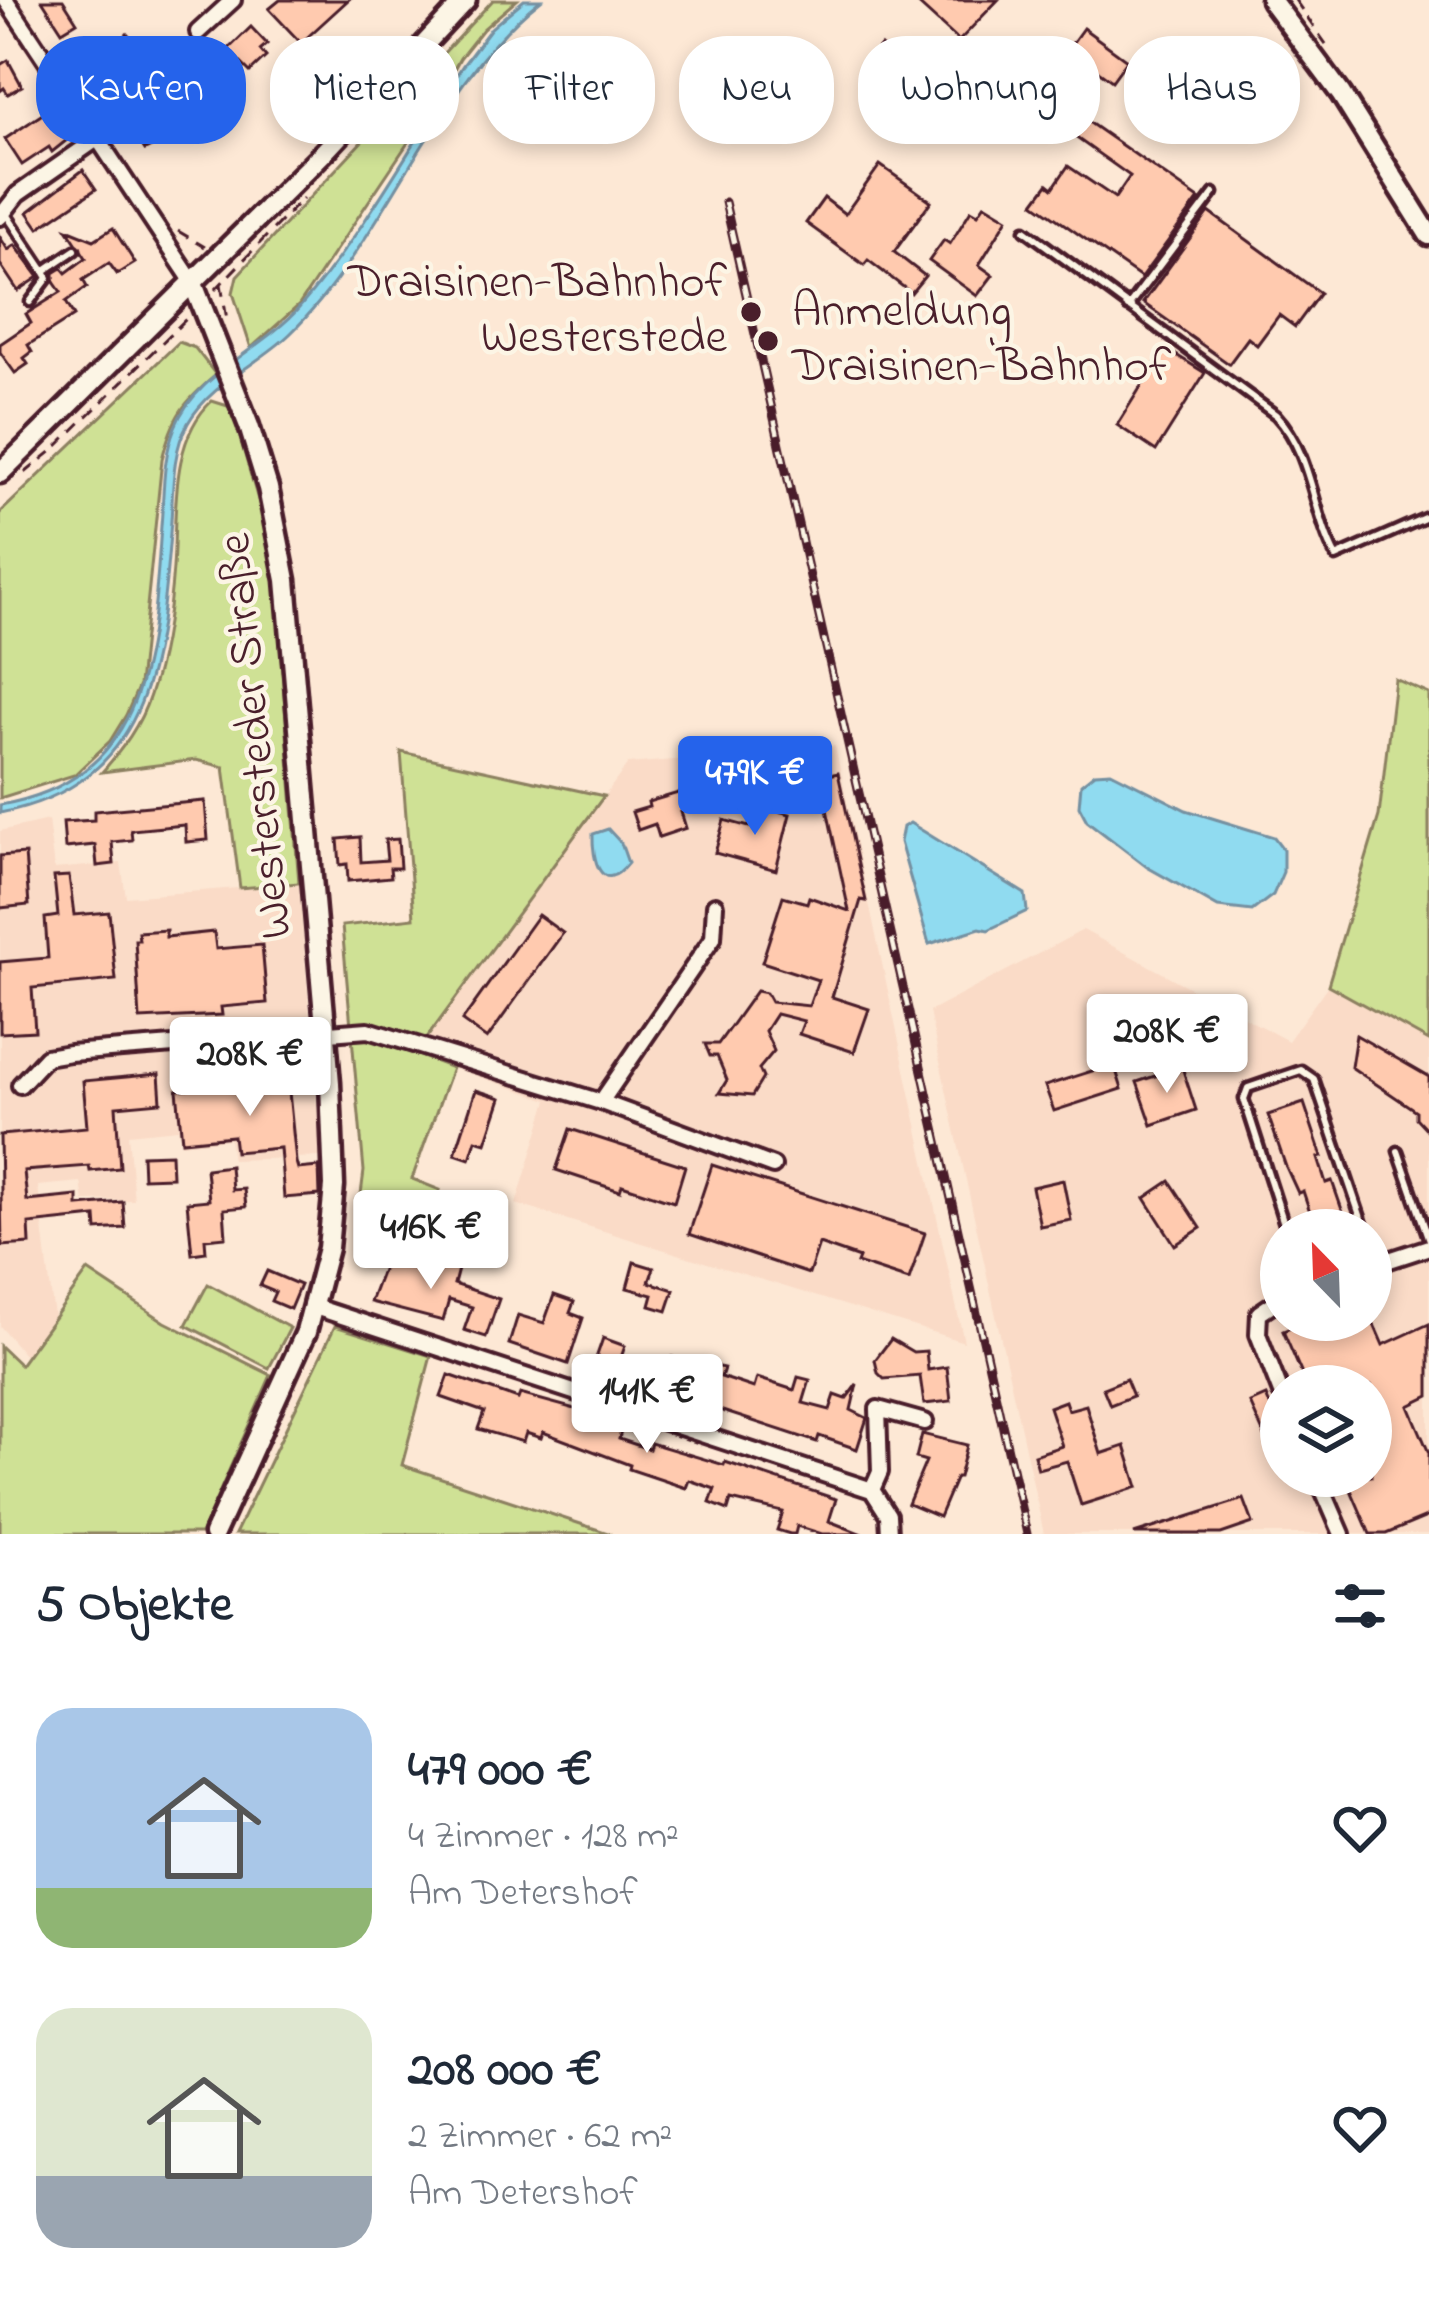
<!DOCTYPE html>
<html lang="de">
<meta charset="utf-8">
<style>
:root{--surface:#fff;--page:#f6f6f7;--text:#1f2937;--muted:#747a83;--accent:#2563eb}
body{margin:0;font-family:"Indie Flower",sans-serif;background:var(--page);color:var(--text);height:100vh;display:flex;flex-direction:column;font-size:45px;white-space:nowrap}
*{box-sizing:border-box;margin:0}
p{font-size:39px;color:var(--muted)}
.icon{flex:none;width:66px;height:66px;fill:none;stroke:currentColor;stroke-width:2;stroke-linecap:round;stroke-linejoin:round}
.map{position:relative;height:1534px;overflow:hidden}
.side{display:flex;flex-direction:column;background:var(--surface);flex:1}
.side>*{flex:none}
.top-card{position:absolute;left:36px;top:36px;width:1359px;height:108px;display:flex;gap:24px}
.needle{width:78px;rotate:337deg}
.fabs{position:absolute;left:1260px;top:1209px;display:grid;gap:24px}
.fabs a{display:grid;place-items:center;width:132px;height:132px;border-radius:50%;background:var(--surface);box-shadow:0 6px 18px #0003;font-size:60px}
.price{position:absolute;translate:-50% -102px;padding:0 27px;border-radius:12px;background:#fff;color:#222;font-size:39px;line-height:78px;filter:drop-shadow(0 3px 6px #0008)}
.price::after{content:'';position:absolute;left:50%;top:72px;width:36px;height:27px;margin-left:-18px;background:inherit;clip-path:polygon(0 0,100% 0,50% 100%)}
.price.active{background:var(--accent);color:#fff}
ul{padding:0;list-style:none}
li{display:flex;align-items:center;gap:36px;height:300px;padding:0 36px}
li span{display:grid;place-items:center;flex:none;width:336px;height:240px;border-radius:36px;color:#555}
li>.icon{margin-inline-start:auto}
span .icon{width:144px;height:144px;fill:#fffc;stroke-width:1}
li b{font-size:51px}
h2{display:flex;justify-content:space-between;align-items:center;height:144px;padding:0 36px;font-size:51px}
.chip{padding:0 42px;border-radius:48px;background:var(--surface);box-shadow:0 6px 18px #0003;font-size:42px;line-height:108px}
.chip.active{background:var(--accent);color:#fff}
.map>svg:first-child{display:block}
</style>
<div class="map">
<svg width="1429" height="1534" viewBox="0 0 1429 1534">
<rect width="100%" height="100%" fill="#fde8d5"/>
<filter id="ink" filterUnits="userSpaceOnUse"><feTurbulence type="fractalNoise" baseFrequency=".00833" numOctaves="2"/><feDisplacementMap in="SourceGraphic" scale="24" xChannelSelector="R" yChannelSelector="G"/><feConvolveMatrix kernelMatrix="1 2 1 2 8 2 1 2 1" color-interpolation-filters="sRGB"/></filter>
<g filter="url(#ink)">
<g fill="#fadbc7" fill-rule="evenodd">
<path d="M835,746L964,1342L516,1204L548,1100L414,1055L628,764Z"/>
<path d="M48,820L54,869L121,863L126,897L299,883L321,1157L232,1160L229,1139L181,1144L178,1129L128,1134L134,1200L84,1201L81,1182L38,1186L54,1317L26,1357L0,1326V831Z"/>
<path d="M1083,930L1288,1041L1328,985L1429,1041V1534H1044L929,1012ZM1281,1230H1371V1320H1281ZM1281,1386H1371V1476H1281Z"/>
</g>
<g fill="#cfe195" stroke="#8c8060" stroke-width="3">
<path d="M493,0H517L483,29L460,58L438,98L299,305L251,348L233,293L237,276Z"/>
<path d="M179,342L195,348L216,375C182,404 173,416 162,459L139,685L126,715L110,741L74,775L0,798V513Z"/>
<path d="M212,401L231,407L263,517L275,582L299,883L240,888L224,767L196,760L102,772C123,748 140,726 150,695C164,656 170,608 173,568C177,515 169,440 212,401Z"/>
<path d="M1395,679L1429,694V1041L1328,985L1379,816Z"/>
<path d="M401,752L604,796L415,1054L452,1068L412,1179L440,1190L422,1239L358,1218L364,1171L342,926L414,918Z"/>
<path d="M88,1271L165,1322L271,1375L201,1534H0V1346L20,1365Z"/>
<path d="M208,1284L290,1328L269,1368L186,1325Z"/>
<path d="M335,1326L431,1356L402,1465L611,1534H235Z"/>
</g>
<g fill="#90dbf0" stroke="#7490a1" stroke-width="3">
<path d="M524,0H541C435,82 387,239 290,334C259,364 210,384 188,423C172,450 173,490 171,521C160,654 156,782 0,813V805C151,778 152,652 161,526C164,493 162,459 175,427C195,375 263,349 299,308C360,238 413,143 463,65L491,28Z"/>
<path d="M1111,772L1186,810L1274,837L1283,849V872L1273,895L1252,911L1218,907L1147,867L1087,821L1079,806L1081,784L1095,773Z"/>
<path d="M910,823L1025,894L1027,911L988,930L980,928L929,944L900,842L903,827Z"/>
<path d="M608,829L621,843L628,863C601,897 592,859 593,834Z"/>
</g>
<g fill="#ffcaaf" stroke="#4a1f2b" stroke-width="3">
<path d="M42,0H63L77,22L62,31Z"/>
<path d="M280,0H348L301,43L269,9Z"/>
<path d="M914,0H998L959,41Z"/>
<path d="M251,27L267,44L260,50L266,57L250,72L238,60L221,73L228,82L210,97L204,89L181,107L194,126L145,150L125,120L176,91L158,65L169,52L185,73L214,51L219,58Z"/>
<path d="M1083,28L1127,60L1112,81L1068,49Z"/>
<path d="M127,34L137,45L143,39L156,52L110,99L90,73Z"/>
<path d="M881,46L904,68L890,82L867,61Z"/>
<path d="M8,60L22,86L8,94L4,88L0,91V65Z"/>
<path d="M1034,84L1199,199L1141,278L1034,203L1048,184L1053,188L1068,166L1115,198L1130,176L1023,100Z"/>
<path d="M47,111L56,125L62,121L72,136L52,152L49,147L22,165L5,139Z"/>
<path d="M880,165L931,201L894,252L925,276L911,293L868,260L864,265L806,223L824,198L845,214Z"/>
<path d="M83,170L96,189L39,228L28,212Z"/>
<path d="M985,204L1008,218L979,265L993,275L977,296L929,261L944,240L950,244L971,210L978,214Z"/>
<path d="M1209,212L1320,293L1295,327L1279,315L1257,345L1248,338L1229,364L1143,303Z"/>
<path d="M113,228L135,263L117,274L109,263L83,280L87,287L66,302L74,316L28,345L32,352L24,358L28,364L15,373L0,352V344L31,323L26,314L61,292L54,282V273L62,268L66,273L86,258L67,229L94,240Z"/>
<path d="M0,237L8,250L15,245L39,277L18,291L0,264Z"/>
<path d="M1165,348L1205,373L1156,451L1117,425Z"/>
<path d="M838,773L866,901L861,900L832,997L869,1009L854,1052L799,1034L804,1021L776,1014L765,1031L774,1051L759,1069L763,1078L752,1096L719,1093L727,1080L717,1056H710L705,1044H718L756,991L766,993L771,1002L809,1006L818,980L762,962L783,896L807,903L809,897L849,911L820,777Z"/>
<path d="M698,787L704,805L681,812L686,828L659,837L655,824L638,830L632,812L649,807L648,802Z"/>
<path d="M205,801L208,840L186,842L185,825L131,830L132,840L112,842L114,864L97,866L95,845L65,848L63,822L94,820V811Z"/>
<path d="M755,805L790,814L776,870L715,853L724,820L749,827Z"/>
<path d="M360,837L361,862L387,860L385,840L398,839L400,868H390L391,877L348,881L347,864L340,865L338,839Z"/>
<path d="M25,854L29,905L0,908V856Z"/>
<path d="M69,876L74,915L109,912L116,980L32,988L35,1031L0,1033V962L48,958L45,918L58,916L54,877Z"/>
<path d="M538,915L563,933L487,1039L462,1021Z"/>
<path d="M166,930V937L214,932L216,949L262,945L267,1003L221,1007L222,1015L140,1019L135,940H139L138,932Z"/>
<path d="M1356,1035L1429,1077V1132L1416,1118V1111L1351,1067Z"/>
<path d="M286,1062L296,1162L298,1169L319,1167L320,1195L284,1198L280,1148L235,1152L233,1136L182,1141L177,1090L228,1084L226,1068Z"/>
<path d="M1114,1064L1122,1089L1054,1111L1045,1086Z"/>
<path d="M1182,1067L1196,1110L1152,1125L1137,1082Z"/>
<path d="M159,1074L161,1102L116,1106L120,1168L90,1171L89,1166L24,1171L27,1201L78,1196V1206L123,1202L125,1228L97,1230L96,1217L29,1224L30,1244L2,1246L0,1135L87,1127L83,1081Z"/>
<path d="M476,1090L501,1098L486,1143L476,1140L470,1159L455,1154Z"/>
<path d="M1304,1103L1322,1157L1318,1158L1326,1183L1332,1181L1349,1230H1316L1303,1191L1298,1193L1286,1167L1268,1115Z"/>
<path d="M570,1129L685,1166L674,1202L622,1185L620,1191L556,1170Z"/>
<path d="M171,1154L172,1177L143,1178L142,1155Z"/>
<path d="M712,1165L925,1233L909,1280L857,1263L859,1258L819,1244L809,1274L689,1234Z"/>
<path d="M230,1166L232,1190L244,1189L246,1207L224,1209L226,1237L205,1239L206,1252L192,1254L187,1202L209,1200L206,1169Z"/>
<path d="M1063,1180L1071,1220L1040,1226L1032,1187Z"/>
<path d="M1170,1181L1201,1228L1175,1245L1145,1198Z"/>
<path d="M388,1254L417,1264L419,1257L458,1269L454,1284L499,1299L486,1337L464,1330L472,1307L449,1300L443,1321L370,1302Z"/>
<path d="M634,1262L654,1268L649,1282L674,1290L667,1311L650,1306L653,1295L627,1288Z"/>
<path d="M267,1271L300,1285L290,1309L271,1301L275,1292L260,1286Z"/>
<path d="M554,1295L574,1302L570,1313L583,1318L568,1364L509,1344L518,1315L544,1323Z"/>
<path d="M1310,1320H1372L1383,1345L1429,1324V1396L1409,1406L1429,1453V1516L1386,1534H1370L1345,1476H1371V1386H1307L1283,1331Z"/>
<path d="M603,1338L625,1346L616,1372L594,1364Z"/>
<path d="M891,1339L913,1352L926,1351L928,1370L947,1367L951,1401L924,1404L920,1376L884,1379L878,1373L875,1360Z"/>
<path d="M672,1357L724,1368L721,1377L754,1388L757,1378L794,1390L798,1377L810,1380L803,1403L830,1410L835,1395L846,1399L857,1384L851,1410L867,1418L857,1449L819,1436L817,1442L710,1407L716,1386L684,1376L679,1396L662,1392Z"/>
<path d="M449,1375L518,1399L520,1394L590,1413L588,1420L621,1431L619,1439L649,1449L651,1443L724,1465L725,1462L836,1499L829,1521L862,1534H822L797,1526L795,1534H790L777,1530L783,1512L731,1500L728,1510L710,1503L715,1489L689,1480L686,1488L629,1469L630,1465L543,1432L541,1438L526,1433L523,1442L478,1429L484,1412L441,1397Z"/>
<path d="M1126,1379L1133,1396L1110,1405L1103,1388Z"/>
<path d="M1266,1396L1281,1431V1473L1250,1403Z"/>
<path d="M1065,1401L1068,1410L1086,1405L1101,1454L1125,1446L1138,1487L1081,1505L1067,1461L1038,1469L1034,1455L1062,1446L1049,1407Z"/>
<path d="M922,1434L967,1445L959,1477H956L939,1517L908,1504L926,1461L916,1458Z"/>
<path d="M1244,1499L1253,1523L1221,1534H1134Z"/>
</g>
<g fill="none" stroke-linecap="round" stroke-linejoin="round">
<g stroke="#4a1f2b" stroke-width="15">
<g id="service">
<path d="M6,214L44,271L75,250"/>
<path d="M1025,230L1276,415C1313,455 1312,512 1336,557L1429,516"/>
<path d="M30,302L48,278L44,271"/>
<path d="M1128,307L1214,193"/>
<path d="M1398,1151L1429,1240"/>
<path d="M1286,1230L1244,1099L1248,1088L1301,1070L1314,1079L1365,1230"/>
<path d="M1371,1246L1376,1260"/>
</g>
</g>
<g stroke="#4a1f2b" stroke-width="22">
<g id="minor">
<path d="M6,0L192,281"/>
<path d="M198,32L233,0"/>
<path d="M0,217L18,194L97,139"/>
<path d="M20,1085L46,1057L70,1053L368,1030L601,1102L773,1166"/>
<path d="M601,1102L713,938L715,905"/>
<path d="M1371,1266L1429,1247"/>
<path d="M1281,1298L1259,1313L1258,1334L1281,1393"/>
<path d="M315,1307L872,1490L888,1515L889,1534"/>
<path d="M1317,1476L1342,1534"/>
<path d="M872,1490L880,1472L878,1409L925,1422"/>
</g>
</g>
<g stroke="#4a1f2b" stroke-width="27">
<g id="secondary">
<path d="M1271,0L1341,94L1429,235"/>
<path d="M192,281L249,426L268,488L286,580L330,1083L334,1186L328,1248L306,1332L214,1534"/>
<path d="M0,473L325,151L466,0"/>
</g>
</g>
<g stroke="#4a1f2b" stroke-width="3" stroke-dasharray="12 9" stroke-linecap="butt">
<path d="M1295,0L1328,47"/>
<path d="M178,231L205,247"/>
<path d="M221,284L227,320"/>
<path d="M215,290L303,198"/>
<path d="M25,473L53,450L187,318"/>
</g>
<use href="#service" stroke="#fcf5e5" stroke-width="6"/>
<use href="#minor" stroke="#fcf5e5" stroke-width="14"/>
<use href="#secondary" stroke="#fcf5e5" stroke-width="18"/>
<g stroke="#4a1f2b" stroke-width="9">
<path id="rail" d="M725,202L1027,1534"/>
</g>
<use href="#rail" stroke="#fcf5e5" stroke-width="4.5" stroke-dasharray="14" stroke-linecap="butt"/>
</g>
</g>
<g fill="#4a1f2b" stroke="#fcf5e5" stroke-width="4.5">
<circle cx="751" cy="312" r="12"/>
<circle cx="768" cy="341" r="12"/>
</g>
<g text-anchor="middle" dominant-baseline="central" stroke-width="9" stroke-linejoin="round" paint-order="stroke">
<g font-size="48" fill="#4a1f2b" stroke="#fcf5e5" text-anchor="end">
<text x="727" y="284">Draisinen-Bahnhof<tspan x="727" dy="55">Westerstede</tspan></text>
<text x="792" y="313" text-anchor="start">Anmeldung<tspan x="792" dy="55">Draisinen-Bahnhof</tspan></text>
</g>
<g font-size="48" fill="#4a1f2b" stroke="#fcf5e5">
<text transform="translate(257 736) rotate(-96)">Westersteder Straße</text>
</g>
</g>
</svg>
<div class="fabs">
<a><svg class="needle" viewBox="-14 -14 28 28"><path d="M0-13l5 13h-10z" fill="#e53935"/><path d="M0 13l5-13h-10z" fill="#747a83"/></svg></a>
<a><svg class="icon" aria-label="layers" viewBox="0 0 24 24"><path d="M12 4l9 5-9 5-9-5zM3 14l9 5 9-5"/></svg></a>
</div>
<b class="price active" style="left:755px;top:838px">479K €</b>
<b class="price" style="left:1167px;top:1096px">208K €</b>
<b class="price" style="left:250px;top:1119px">208K €</b>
<b class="price" style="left:431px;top:1292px">416K €</b>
<b class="price" style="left:647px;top:1456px">141K €</b>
<div class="top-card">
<a class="chip active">Kaufen</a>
<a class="chip">Mieten</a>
<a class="chip">Filter</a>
<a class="chip">Neu</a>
<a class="chip">Wohnung</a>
<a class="chip">Haus</a>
</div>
</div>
<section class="side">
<h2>5 Objekte<svg class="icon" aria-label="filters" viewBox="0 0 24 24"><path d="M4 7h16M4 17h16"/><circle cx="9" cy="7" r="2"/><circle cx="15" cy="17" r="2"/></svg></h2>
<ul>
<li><span style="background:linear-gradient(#a9c7e8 75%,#8fb573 0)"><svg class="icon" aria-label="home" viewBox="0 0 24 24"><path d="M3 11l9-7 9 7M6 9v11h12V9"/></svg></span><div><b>479 000 €</b><p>4 Zimmer · 128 m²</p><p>Am Detershof</p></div><svg class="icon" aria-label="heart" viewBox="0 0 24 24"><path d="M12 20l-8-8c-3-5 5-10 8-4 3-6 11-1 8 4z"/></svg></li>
<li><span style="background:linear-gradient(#dfe7d0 70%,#9aa5b1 0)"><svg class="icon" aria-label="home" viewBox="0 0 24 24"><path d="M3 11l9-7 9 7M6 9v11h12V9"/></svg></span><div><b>208 000 €</b><p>2 Zimmer · 62 m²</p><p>Am Detershof</p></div><svg class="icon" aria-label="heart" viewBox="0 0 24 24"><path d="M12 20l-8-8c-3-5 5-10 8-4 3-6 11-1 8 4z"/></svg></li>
</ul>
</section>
